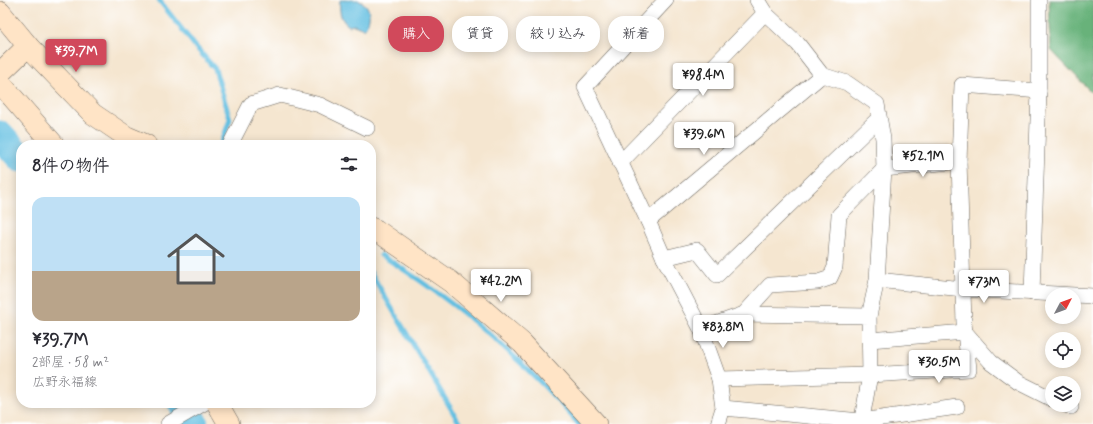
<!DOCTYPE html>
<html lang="ja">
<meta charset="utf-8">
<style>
:root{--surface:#fff;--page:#f2f2f3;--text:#2b2b33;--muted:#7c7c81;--line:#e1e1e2;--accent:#d1495b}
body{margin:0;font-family:Mynerve,"Klee One",sans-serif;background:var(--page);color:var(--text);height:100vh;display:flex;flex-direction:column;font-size:15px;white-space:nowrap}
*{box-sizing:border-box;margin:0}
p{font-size:13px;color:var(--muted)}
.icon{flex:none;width:22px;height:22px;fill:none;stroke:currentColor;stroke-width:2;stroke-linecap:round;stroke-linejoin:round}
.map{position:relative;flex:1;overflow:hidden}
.sheet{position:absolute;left:16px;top:140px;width:360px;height:268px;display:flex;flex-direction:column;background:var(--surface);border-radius:16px;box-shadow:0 2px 10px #0003}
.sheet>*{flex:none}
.hud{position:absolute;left:388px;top:16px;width:380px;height:36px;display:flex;gap:8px}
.needle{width:26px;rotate:49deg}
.controls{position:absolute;left:1045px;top:288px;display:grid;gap:8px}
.controls a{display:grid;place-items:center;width:36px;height:36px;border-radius:50%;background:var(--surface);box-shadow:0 2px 10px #0003;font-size:20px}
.price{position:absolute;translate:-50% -34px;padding:0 9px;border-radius:4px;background:#fff;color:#222;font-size:13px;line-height:26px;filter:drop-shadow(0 1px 2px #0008)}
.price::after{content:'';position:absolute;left:50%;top:24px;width:12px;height:9px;margin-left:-6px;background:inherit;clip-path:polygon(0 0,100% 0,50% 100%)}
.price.active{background:var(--accent);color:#fff}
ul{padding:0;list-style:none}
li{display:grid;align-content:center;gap:8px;height:212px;padding:0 16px}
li+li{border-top:1px solid var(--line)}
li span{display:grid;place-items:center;height:124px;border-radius:12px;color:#555}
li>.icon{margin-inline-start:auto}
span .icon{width:72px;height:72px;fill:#fffc;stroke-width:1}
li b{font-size:17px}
h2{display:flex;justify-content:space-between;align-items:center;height:48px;padding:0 16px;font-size:17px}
.tag{padding:0 14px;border-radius:16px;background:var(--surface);box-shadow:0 2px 10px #0003;font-size:14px;line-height:36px}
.tag.active{background:var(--accent);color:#fff}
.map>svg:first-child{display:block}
</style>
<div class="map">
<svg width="1093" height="424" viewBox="0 0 1093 424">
<rect width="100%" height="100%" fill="#fff"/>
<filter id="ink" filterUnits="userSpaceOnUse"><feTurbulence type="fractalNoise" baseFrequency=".025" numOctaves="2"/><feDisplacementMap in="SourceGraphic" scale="8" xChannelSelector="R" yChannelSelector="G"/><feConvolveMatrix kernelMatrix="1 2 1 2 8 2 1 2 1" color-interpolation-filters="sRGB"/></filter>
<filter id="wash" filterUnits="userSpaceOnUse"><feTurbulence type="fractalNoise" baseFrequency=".012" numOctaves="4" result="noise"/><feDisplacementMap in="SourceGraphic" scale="16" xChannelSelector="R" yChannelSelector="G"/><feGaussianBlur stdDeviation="0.9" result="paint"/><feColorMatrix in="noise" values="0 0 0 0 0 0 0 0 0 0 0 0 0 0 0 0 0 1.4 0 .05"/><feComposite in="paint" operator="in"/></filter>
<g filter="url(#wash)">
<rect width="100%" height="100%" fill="#f5e6d0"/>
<path fill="#68b27a" stroke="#42674b" d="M1049,0H1093V94L1051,50Z"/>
<path fill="#63bfe1" stroke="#406e7e" d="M340,0H358L366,5C371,12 370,22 364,29L354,25L349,26C340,20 339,11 340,0Z"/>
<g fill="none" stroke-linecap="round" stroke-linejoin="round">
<g stroke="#63bfe1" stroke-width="5">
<path d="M159,0L195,46L215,69L230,119L221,145"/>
<path d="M381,255C455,301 523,359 579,424"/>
<path d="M371,273L460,424"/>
</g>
<g stroke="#63bfe1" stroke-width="29">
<path d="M0,135L21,158"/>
<path d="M182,403L194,424"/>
</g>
</g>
</g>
<g filter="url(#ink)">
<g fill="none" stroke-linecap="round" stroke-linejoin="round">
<g stroke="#68635b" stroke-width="16">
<g id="street">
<path d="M757,0L765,13L798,44L822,75L847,83L877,104L883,139L884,169L877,280L869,316"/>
<path d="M879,118L717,275L697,250L664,258L701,329L744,314L770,285L818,282L830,278L835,267L839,215L884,169L959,161"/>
<path d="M230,145L251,104L280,95L320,105L367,128"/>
<path d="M620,163L765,13"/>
<path d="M648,221L585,87L666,0"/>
<path d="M664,258L648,221L822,75"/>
<path d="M877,280L963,289L1093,296"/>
<path d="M1032,293L1039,91V0"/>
<path d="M744,314L869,316L870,375L861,424"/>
<path d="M701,329L719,379L723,408L718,424"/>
<path d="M870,340L965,332L991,362L1018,382L1052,399"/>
<path d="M719,379L870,375L969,369L964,323L959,161L962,85L1039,91"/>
<path d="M1066,405L1071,407"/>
<path d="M723,408L861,421L957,407"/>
<path d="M168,424L204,403"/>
</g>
</g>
<g stroke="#68635b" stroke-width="22">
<g id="secondary">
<path d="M0,12L28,46L93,114L127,137L146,145"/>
<path d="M0,73L28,46"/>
<path d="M0,83L54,145"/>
<path d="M371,228L376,230L451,282L522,343L596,424"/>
<path d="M217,403L229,424"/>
</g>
</g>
<use href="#street" stroke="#fff" stroke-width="15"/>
<use href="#secondary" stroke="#ffe4c6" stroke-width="21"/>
</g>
</g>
</svg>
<div class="controls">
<a><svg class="needle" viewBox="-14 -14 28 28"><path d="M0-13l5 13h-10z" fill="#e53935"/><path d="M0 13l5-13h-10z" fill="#7c7c81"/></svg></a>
<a><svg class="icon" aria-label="locate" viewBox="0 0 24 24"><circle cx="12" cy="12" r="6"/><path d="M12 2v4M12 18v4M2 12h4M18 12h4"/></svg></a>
<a><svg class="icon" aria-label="layers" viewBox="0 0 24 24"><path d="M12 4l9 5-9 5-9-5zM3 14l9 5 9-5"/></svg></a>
</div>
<b class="price active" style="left:76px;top:73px">¥39.7M</b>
<b class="price" style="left:703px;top:97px">¥98.4M</b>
<b class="price" style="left:704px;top:156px">¥39.6M</b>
<b class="price" style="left:923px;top:178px">¥52.1M</b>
<b class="price" style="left:501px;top:303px">¥42.2M</b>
<b class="price" style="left:984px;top:304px">¥73M</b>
<b class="price" style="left:723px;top:349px">¥83.8M</b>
<b class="price" style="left:939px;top:384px">¥30.5M</b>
<div class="hud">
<a class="tag active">購入</a>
<a class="tag">賃貸</a>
<a class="tag">絞り込み</a>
<a class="tag">新着</a>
</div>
<section class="sheet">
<h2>8件の物件<svg class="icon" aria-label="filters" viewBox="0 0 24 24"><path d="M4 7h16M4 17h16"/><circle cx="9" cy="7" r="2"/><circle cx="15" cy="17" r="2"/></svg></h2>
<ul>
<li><span style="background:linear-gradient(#bfe0f5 60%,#b9a48a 0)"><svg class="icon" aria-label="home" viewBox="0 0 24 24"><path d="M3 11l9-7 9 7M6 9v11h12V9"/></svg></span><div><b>¥39.7M</b><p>2部屋 · 58 m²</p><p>広野永福線</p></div></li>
</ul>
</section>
</div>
